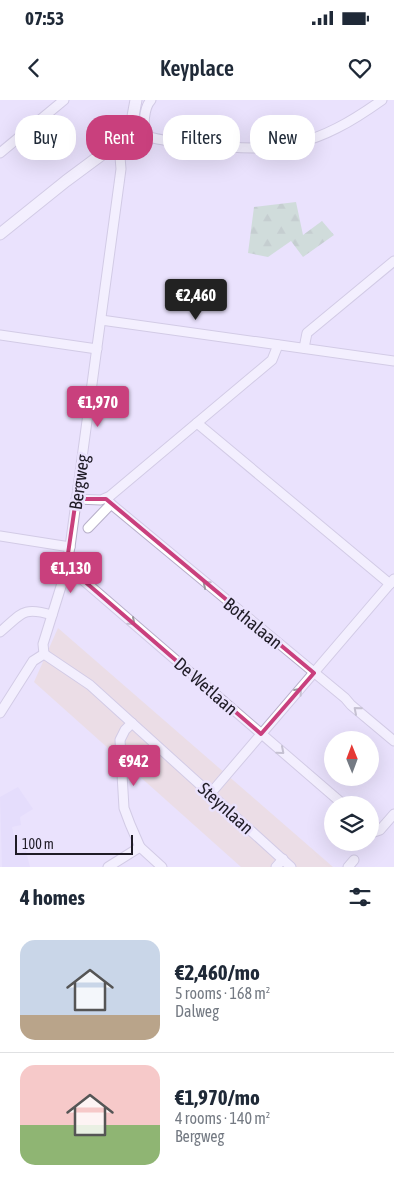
<!DOCTYPE html>
<meta charset="utf-8">
<style>
:root{--surface:#fff;--page:#f2f2f3;--text:#1f2937;--muted:#747a83;--line:#e0e1e3;--accent:#c9407d}
body{margin:0;font-family:"Asap Condensed",sans-serif;background:var(--page);color:var(--text);height:100vh;display:flex;flex-direction:column;font-size:19px;white-space:nowrap}
*{box-sizing:border-box;margin:0}
p{font-size:16px;color:var(--muted)}
.icon{flex:none;width:28px;height:28px;fill:none;stroke:currentColor;stroke-width:2;stroke-linecap:round;stroke-linejoin:round}
.map{position:relative;height:767px;overflow:hidden}
.drawer{display:flex;flex-direction:column;background:var(--surface);flex:1}
.drawer>*{flex:none}
.guide{position:absolute;left:15px;top:15px;width:365px;height:45px;display:flex;gap:10px}
.needle{width:32px;rotate:359deg}
.controls{position:absolute;left:324px;top:631px;display:grid;gap:10px}
.controls a{display:grid;place-items:center;width:55px;height:55px;border-radius:50%;background:var(--surface);box-shadow:0 5px 20px #0002;font-size:25px}
.scale{position:absolute;left:15px;bottom:12px;width:118px;box-sizing:border-box;padding-left:5px;border:2px solid #1f1c26;border-top:0;font-size:14px;line-height:18px;white-space:nowrap;color:#1f1c26;-webkit-text-stroke:4px #eae2fd;paint-order:stroke}
.price{position:absolute;translate:-50% -42px;padding:0 11px;border-radius:5px;background:var(--accent);color:#fff;font-size:16px;line-height:32px;filter:drop-shadow(0 1px 2px #0008)}
.price::after{content:'';position:absolute;left:50%;top:30px;width:15px;height:11px;margin-left:-8px;background:inherit;clip-path:polygon(0 0,100% 0,50% 100%)}
.price.selected{background:#222;color:#fff}
ul{padding:0;list-style:none}
li{display:flex;align-items:center;gap:15px;height:125px;padding:0 20px}
li+li{border-top:1px solid var(--line)}
li span{display:grid;place-items:center;flex:none;width:140px;height:100px;border-radius:15px;color:#555}
li>.icon{margin-inline-start:auto}
span .icon{width:60px;height:60px;fill:#fffc;stroke-width:1}
li b{font-size:21px}
h2{display:flex;justify-content:space-between;align-items:center;height:60px;padding:0 20px;font-size:21px}
.tag{padding:0 18px;border-radius:20px;background:var(--surface);box-shadow:0 5px 20px #0002;font-size:18px;line-height:45px}
.tag.selected{background:var(--accent);color:#fff}
.status{display:flex;justify-content:space-between;align-items:center;height:35px;padding:0 25px;background:var(--surface);direction:ltr}
.status svg{height:14px;fill:currentColor}
header{display:flex;justify-content:space-between;align-items:center;height:65px;padding:0 20px;background:var(--surface);font-size:22px;font-weight:600}
.map>svg:first-child{display:block}
</style>
<div class="status"><b>07:53</b><svg viewBox="0 0 49 12"><path d="M0 12V9h3v3zM5 12V6h3v6zM10 12V3h3v9zM15 12V0h3v12zM26 1h20v11H26zM47 4h2v5h-2z"/></svg></div>
<header><svg class="icon" aria-label="back" viewBox="0 0 24 24"><path d="M15 5l-7 7 7 7"/></svg>Keyplace<svg class="icon" aria-label="heart" viewBox="0 0 24 24"><path d="M12 20l-8-8c-3-5 5-10 8-4 3-6 11-1 8 4z"/></svg></header>
<div class="map">
<svg width="394" height="767" viewBox="0 0 394 767">
<defs>
<pattern id="forest-firs" width="22" height="20" patternUnits="userSpaceOnUse" patternTransform="scale(1.25)"><rect width="22" height="20" fill="#b2d4b2"/><path d="M5 1l3.5 6h-7zM16 11l3.5 6h-7z" fill="#99b599"/></pattern>
</defs>
<rect width="100%" height="100%" fill="#eae2fd"/>
<path fill="#edd8ca" d="M58,528L333,767H241L34,582Z"/>
<path fill="#e1d7fa" d="M18,687L33,709L20,717L21,725L12,727L17,751L20,753L26,751L30,767H2L0,697Z"/>
<path fill="url(#forest-firs)" d="M296,102L303,135L322,121L334,135L303,157L291,141L268,157L248,153L254,107Z"/>
<g fill="none" stroke-linecap="round" stroke-linejoin="round">
<g stroke="#b7afc9" stroke-width="11">
<g id="minor">
<path d="M151,0C144,7 142,28 147,36C163,42 183,42 200,44C280,54 316,47 382,0"/>
<path d="M0,53L64,0"/>
<path d="M101,220L394,261"/>
<path d="M0,235L97,249"/>
<path d="M304,248L307,233L394,161"/>
<path d="M197,323L390,484"/>
<path d="M76,399L101,400L110,396L272,260L278,245"/>
<path d="M111,404L345,598L351,605L394,641"/>
<path d="M88,428L111,404L109,402"/>
<path d="M0,436L70,447"/>
<path d="M65,474L83,480L344,705"/>
<path d="M0,532C22,514 22,506 52,515"/>
<path d="M44,554L43,544L63,480L70,447L121,69L120,57L114,46"/>
<path d="M44,554L90,585L291,767"/>
<path d="M0,613L33,561L44,554"/>
<path d="M132,623L125,630L120,640L124,708L130,724L140,747L162,767"/>
<path d="M210,694L394,479"/>
<path d="M370,729L374,732L380,730L394,714"/>
<path d="M108,767L140,747"/>
<path d="M276,767L283,759"/>
<path d="M348,767L354,760"/>
</g>
</g>
<g stroke="#b7afc9" stroke-width="13">
<path id="tertiary" d="M0,134L66,81L124,38L131,27L136,0"/>
</g>
<use href="#minor" stroke="#fff" stroke-width="9"/>
<use href="#tertiary" stroke="#fff" stroke-width="11"/>
</g>
<defs><path id="oneway-chevron" d="M-2-3.5L2.5 0L-2 3.5" fill="none" stroke-width="1.6" stroke-linecap="round" stroke-linejoin="round" transform="scale(1.25)"/></defs>
<g stroke="#9a999d">
<use href="#oneway-chevron" transform="translate(206 484) rotate(-140)"/>
<use href="#oneway-chevron" transform="translate(132 522) rotate(41)"/>
<use href="#oneway-chevron" transform="translate(299 591) rotate(-48)"/>
<use href="#oneway-chevron" transform="translate(357 610) rotate(-139)"/>
<use href="#oneway-chevron" transform="translate(281 651) rotate(41)"/>
</g>
<path d="M0 0H394V767H0ZM76,399H106L314,573L261,634L83,480L65,474Z" fill="#eae2fd" fill-opacity=".55" fill-rule="evenodd"/>
<path fill="none" stroke="#c9407d" stroke-width="4" stroke-linejoin="round" d="M76,399H106L314,573L261,634L83,480L65,474Z"/>
<g text-anchor="middle" dominant-baseline="central" stroke-width="5" stroke-linejoin="round" paint-order="stroke">
<g font-size="18" fill="#1f1c26" stroke="#eae2fd">
<text transform="translate(79 382) rotate(-82)">Bergweg</text>
<text transform="translate(253 523) rotate(39)">Bothalaan</text>
<text transform="translate(206 586) rotate(41)">De Wetlaan</text>
<text transform="translate(226 708) rotate(42)">Steynlaan</text>
</g>
</g>
</svg>
<div class="controls">
<a><svg class="needle" viewBox="-14 -14 28 28"><path d="M0-13l5 13h-10z" fill="#e53935"/><path d="M0 13l5-13h-10z" fill="#747a83"/></svg></a>
<a><svg class="icon" aria-label="layers" viewBox="0 0 24 24"><path d="M12 4l9 5-9 5-9-5zM3 14l9 5 9-5"/></svg></a>
</div>
<div class="scale">100 m</div>
<b class="price selected" style="left:196px;top:221px">€2,460</b>
<b class="price" style="left:98px;top:328px">€1,970</b>
<b class="price" style="left:71px;top:494px">€1,130</b>
<b class="price" style="left:134px;top:687px">€942</b>
<div class="guide">
<a class="tag">Buy</a>
<a class="tag selected">Rent</a>
<a class="tag">Filters</a>
<a class="tag">New</a>
</div>
</div>
<section class="drawer">
<h2>4 homes<svg class="icon" aria-label="filters" viewBox="0 0 24 24"><path d="M4 7h16M4 17h16"/><circle cx="9" cy="7" r="2"/><circle cx="15" cy="17" r="2"/></svg></h2>
<ul>
<li><span style="background:linear-gradient(#c9d6e8 75%,#b9a48a 0)"><svg class="icon" aria-label="home" viewBox="0 0 24 24"><path d="M3 11l9-7 9 7M6 9v11h12V9"/></svg></span><div><b>€2,460/mo</b><p>5 rooms · 168 m²</p><p>Dalweg</p></div></li>
<li><span style="background:linear-gradient(#f6c9c9 60%,#8fb573 0)"><svg class="icon" aria-label="home" viewBox="0 0 24 24"><path d="M3 11l9-7 9 7M6 9v11h12V9"/></svg></span><div><b>€1,970/mo</b><p>4 rooms · 140 m²</p><p>Bergweg</p></div></li>
</ul>
</section>
